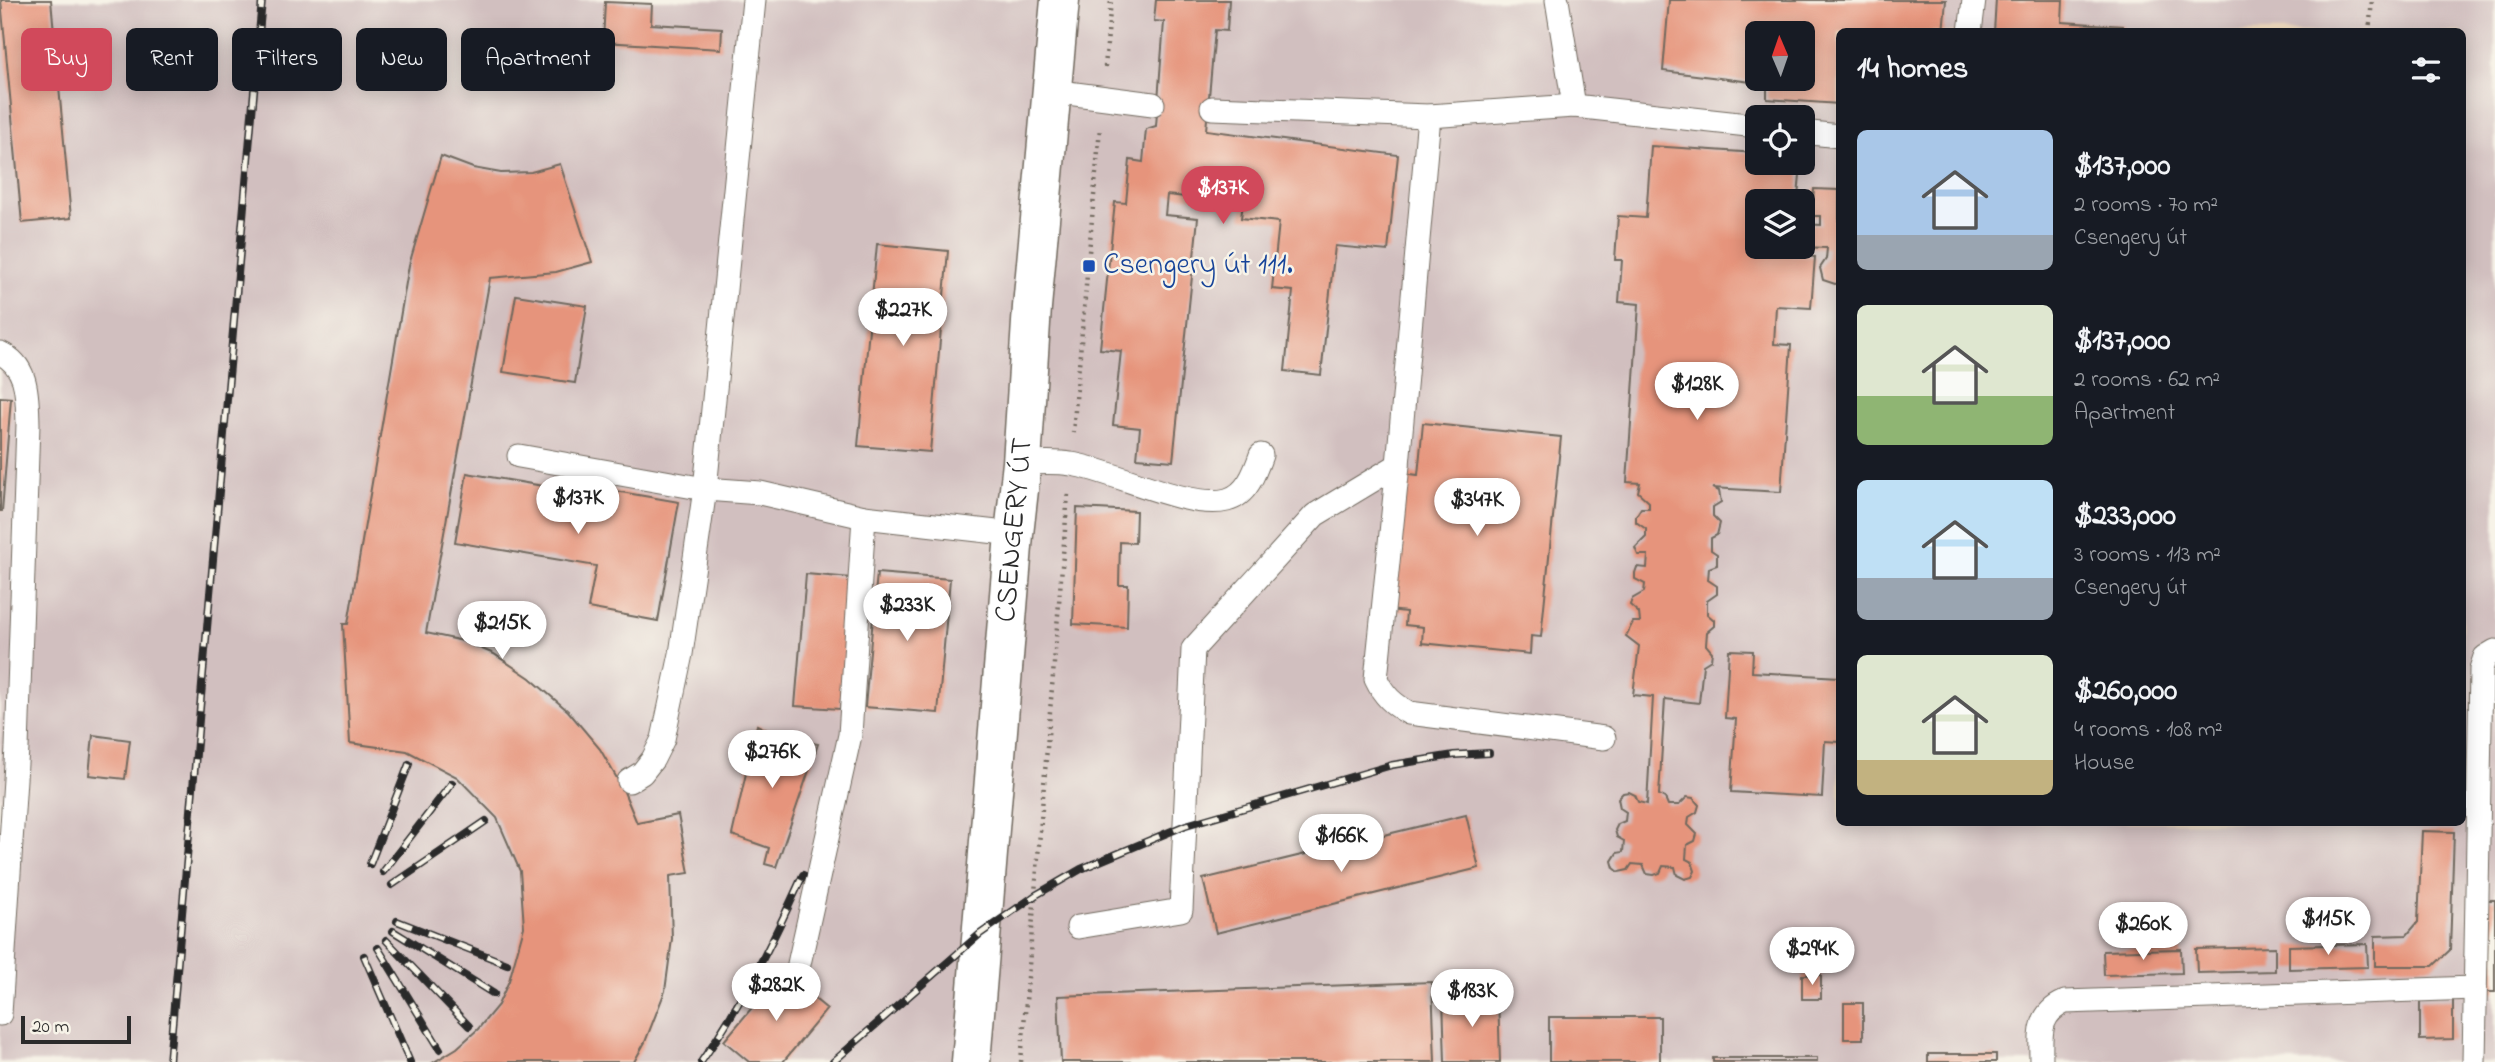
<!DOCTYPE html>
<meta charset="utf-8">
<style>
:root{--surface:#171b24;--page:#242831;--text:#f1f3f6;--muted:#9ea1a6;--accent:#d1495b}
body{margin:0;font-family:"Indie Flower",sans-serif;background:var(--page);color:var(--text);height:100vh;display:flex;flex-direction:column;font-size:26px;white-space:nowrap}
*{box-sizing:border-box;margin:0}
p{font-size:23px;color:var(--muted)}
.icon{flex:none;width:38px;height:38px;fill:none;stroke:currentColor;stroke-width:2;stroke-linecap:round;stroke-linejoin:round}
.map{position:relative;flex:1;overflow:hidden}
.panel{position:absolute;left:1836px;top:28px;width:630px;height:798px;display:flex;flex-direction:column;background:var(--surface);border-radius:10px;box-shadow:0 4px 18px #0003}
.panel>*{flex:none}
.top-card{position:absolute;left:21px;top:28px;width:665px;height:63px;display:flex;gap:14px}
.needle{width:46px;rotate:358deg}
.tools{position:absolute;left:1745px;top:21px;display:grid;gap:14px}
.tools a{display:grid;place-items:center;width:70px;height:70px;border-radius:10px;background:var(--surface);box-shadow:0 4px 18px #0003;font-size:35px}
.scale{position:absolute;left:21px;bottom:18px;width:110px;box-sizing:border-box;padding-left:7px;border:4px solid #2b2b2b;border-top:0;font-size:19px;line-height:24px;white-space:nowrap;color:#2b2b2b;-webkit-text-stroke:5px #f7f3e8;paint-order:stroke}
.price{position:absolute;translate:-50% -60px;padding:0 16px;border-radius:24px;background:#fff;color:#222;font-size:23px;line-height:46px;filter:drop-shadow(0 2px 4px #0008)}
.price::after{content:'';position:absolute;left:50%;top:42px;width:21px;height:16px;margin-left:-10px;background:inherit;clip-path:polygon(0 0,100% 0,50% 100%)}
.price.active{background:var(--accent);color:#fff}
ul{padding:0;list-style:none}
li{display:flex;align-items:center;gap:21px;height:175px;padding:0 21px}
li span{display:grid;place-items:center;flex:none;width:196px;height:140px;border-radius:10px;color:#555}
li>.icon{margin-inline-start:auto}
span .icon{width:84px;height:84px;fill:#fffc;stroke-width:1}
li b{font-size:30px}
h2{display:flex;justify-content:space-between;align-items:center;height:84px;padding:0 21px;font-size:30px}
.pill{padding:0 24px;border-radius:10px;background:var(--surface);box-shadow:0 4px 18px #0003;font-size:24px;line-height:63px}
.pill.active{background:var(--accent);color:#fff}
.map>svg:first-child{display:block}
</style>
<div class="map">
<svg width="2495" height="1062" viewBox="0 0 2495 1062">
<rect width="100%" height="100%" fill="#f7f3e8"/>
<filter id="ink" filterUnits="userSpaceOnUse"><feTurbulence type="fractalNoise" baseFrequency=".0143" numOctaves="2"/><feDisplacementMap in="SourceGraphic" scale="14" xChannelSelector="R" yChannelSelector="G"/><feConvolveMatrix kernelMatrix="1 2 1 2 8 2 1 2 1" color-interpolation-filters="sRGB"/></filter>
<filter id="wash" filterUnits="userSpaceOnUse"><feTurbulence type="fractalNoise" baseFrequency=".00686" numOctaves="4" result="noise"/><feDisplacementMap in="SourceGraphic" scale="28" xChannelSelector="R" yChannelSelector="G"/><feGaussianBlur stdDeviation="1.57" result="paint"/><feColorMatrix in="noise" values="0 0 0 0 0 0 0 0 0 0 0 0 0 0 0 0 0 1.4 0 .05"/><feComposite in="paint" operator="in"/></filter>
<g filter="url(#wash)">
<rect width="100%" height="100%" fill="#f2dcbe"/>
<path fill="#d1bfbf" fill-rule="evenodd" d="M0,0H2495V1062H0ZM1839,32H2462V822H1839ZM1757,33H1802V79H1757ZM1757,117H1802V163H1757ZM1757,201H1802V247H1757Z"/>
<g id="blocks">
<g fill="#e6947b" fill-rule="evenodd">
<path d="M1,0H51L71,218L22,223Z"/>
<path d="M1156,0H1229L1227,31L1215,30L1206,130L1398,155L1388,251L1335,246L1321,375L1285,371L1293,291L1272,289L1279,222L1241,218L1243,203L1167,195L1165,215L1198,218L1173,461L1137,458L1140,428L1113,425L1121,351L1100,349L1115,202L1126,203L1130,160L1143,162L1146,129L1156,126L1164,22L1154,21Z"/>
<path d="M1669,0H1946L1943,32H1839V104L1767,99V84L1663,71ZM1757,33H1802V79H1757Z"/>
<path d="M1996,0H2063L2062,22L2123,26V32H1994Z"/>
<path d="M605,2L652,4L651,24L722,28L721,49L603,42Z"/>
<path d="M1651,146L1757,153V163H1801L1798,197L1778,196L1777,201H1757V247H1773L1774,254L1815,257L1811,308L1776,306L1774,344L1791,345L1781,492L1712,488L1719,491L1721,502L1713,507V516L1720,523L1717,535L1711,538V550L1717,554V565L1709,568L1708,580L1717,586V594L1707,601V614L1714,620V626L1707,632L1706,645L1712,652L1711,660L1703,665L1699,703L1665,699L1659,795L1665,798L1668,805H1679L1687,797L1693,798L1699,805L1697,812L1689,817L1688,825L1697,834L1695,841L1687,845L1686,859L1692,862L1695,871L1692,877L1685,879L1677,875L1675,867L1663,866L1660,873L1654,875L1647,874L1643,865L1632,864L1628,870L1619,872L1614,868L1612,861L1617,853L1623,852L1624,841L1617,837L1615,830L1618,824L1625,821L1626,812L1620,808L1618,798L1623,793L1629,792L1635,795L1638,802L1647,804L1653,697L1633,695L1639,646L1626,636L1633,622H1640L1639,613L1630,605L1632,599L1644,592L1645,584L1635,579V573L1637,567L1647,568L1648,555H1638L1635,548L1646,537V529L1636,522V516L1641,508H1649V502L1638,492L1640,483L1627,482L1639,304L1619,302L1622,260H1615L1618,216L1646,218Z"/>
<path d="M441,156L473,168L501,173L531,172L560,164L592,262L556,272L490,278L426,633L463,641L494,654L530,678L568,711L600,749L622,787L637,823L678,815L689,873L670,876L672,939L665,991L645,1042L634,1062H434L457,1048L478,1029L498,1005L509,981L524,927L520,871L497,818L457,777L407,751L350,743L343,624H348L409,265Z"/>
<path d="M1814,189L1839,190V283L1835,284L1823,280L1820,268L1826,259L1827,248L1802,247V224L1821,225V216H1812Z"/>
<path d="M877,244L948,251L930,452L858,446Z"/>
<path d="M516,295L587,306L575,383L503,372Z"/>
<path d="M0,397L11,398L2,511H0Z"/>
<path d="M1423,423L1561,437L1541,637L1531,636L1530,654L1422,643L1423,627L1405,625L1406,612L1389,610L1403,473L1418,475Z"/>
<path d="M467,473L608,497L609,490L679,502L658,621L588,608L596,566L455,542Z"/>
<path d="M1077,508L1136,511L1135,543L1120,542L1119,585H1128L1127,627L1073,624Z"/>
<path d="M877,573L950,579L938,713L865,707Z"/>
<path d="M806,574L851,578L840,709L795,706Z"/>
<path d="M1729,650L1753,651L1752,672L1839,677V742L1825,741L1822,797L1731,792L1736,719L1725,718Z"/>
<path d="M757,725L783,738L818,744L776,867L765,864L769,848L732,835Z"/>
<path d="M93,735L130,740L125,779L89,775Z"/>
<path d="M1466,815L1479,868L1216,933L1203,879Z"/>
<path d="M2422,831L2454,832L2450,950L2433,966H2375V936L2407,935L2418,922Z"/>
<path d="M2487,900H2495V992H2485Z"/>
<path d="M2367,944L2368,967L2289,969V946Z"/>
<path d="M2275,947V971L2197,973L2196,949Z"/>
<path d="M2181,949L2182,973L2104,975L2103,951Z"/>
<path d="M782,972L827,1009L783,1062H749L724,1041Z"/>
<rect x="1802" y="975" width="19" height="24"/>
<path d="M1432,982L1435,1062H1061L1058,996Z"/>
<path d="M1498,995L1500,1062H1445L1443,997Z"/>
<path d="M2453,999V1039L2420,1040V1000Z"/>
<rect x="1844" y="1003" width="19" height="36"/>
<rect x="1549" y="1017" width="111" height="45"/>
<rect x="1928" y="1054" width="68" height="8"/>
<rect x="1713" y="1058" width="104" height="4"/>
</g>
</g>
</g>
<g filter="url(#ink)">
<use href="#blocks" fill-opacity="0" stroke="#71695e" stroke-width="2"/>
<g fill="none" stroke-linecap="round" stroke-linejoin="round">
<g stroke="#71695e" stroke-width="25">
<g id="lane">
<path d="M1557,0L1574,106"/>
<path d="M1970,32L1974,0"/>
<path d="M1052,91L1153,104"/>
<path d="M1212,108L1429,116L1574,106L1757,126"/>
<path d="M1802,132L1839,136"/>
<path d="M0,353C29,366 27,397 28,424L17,748L0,1014"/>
<path d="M519,456L705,489L760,493L864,517L1014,534"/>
<path d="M1022,463C1038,463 1055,461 1071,464C1113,470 1188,510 1227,500C1247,495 1255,472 1261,455"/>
<path d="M1398,465L1429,116"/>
<path d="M629,781L642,773L653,759L663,739L681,654L705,489L754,0"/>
<path d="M1078,927L1181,910L1193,649L1315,515L1398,465L1376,679C1384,696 1393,704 1409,713L1604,738"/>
<path d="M799,964L850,735L864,517"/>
<path d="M2041,1062C2041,1035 2037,1014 2065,1002L2474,988"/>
<path d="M2474,1062L2481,669L2485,657L2495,651"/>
</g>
</g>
<g stroke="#71695e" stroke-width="41">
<g id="secondary">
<path id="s1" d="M971,1062L1014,534L1022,463L1032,307L1060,0"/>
</g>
</g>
<g stroke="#71695e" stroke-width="4.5" stroke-dasharray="2 5" stroke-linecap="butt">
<path d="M2369,32L2372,0"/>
<path d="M1105,67L1111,0"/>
<path d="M1073,433L1100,128"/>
<path d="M1021,1062L1068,494"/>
</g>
<use href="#lane" stroke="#fff" stroke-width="23"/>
<use href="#secondary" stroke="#fff" stroke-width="38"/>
<g stroke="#2b2b2b" stroke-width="8">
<g id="rail">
<path d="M370,864L409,764"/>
<path d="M383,872L452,783"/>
<path d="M392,885L486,821"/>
<path d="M397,921L507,964"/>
<path d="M393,931L494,994"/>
<path d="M386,940L469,1026"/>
<path d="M378,948L440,1049"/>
<path d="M364,956L410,1062"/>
<path d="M169,1062L262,0"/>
<path d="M701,1062C743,1002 773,941 803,875"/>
<path d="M833,1062L980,934L1036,895L1081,869L1186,825L1392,765L1454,755L1489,753"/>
</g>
</g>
<use href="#rail" stroke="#f7f3e8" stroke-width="5" stroke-dasharray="16" stroke-linecap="butt"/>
</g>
</g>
<rect fill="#1a4fb4" stroke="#f7f3e8" stroke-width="2.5" x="1082" y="259" width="14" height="14" rx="3.5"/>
<g text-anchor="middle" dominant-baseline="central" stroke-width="5" stroke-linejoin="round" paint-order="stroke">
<g font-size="30" fill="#164399" stroke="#f7f3e8" text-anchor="start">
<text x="1103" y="266">Csengery út 111.</text>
</g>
<g font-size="30" fill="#2b2b2b" stroke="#f7f3e8">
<text stroke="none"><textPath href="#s1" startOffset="534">CSENGERY ÚT</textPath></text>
</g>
</g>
</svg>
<div class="tools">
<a><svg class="needle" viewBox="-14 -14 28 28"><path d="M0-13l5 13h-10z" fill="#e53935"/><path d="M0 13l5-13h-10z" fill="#9ea1a6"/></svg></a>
<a><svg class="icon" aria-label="locate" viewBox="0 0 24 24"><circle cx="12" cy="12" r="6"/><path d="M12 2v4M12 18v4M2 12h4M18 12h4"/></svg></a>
<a><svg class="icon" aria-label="layers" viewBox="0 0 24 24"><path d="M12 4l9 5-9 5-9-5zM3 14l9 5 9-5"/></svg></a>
</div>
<div class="scale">20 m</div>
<b class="price active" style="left:1223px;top:226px">$137K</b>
<b class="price" style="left:903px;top:348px">$227K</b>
<b class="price" style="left:1697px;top:422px">$128K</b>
<b class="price" style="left:578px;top:536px">$137K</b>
<b class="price" style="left:1477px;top:538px">$347K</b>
<b class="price" style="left:907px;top:643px">$233K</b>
<b class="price" style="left:502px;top:661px">$215K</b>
<b class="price" style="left:772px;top:790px">$276K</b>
<b class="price" style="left:1341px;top:874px">$166K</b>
<b class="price" style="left:2328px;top:957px">$115K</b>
<b class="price" style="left:2143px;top:962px">$260K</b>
<b class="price" style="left:1812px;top:987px">$294K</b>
<b class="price" style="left:776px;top:1023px">$282K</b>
<b class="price" style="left:1472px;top:1029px">$183K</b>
<div class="top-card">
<a class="pill active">Buy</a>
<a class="pill">Rent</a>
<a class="pill">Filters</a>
<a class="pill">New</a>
<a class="pill">Apartment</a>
</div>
<section class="panel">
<h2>14 homes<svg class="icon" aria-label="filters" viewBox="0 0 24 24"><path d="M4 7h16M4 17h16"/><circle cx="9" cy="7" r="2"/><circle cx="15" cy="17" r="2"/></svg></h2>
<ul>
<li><span style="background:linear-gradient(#a9c7e8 75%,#9aa5b1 0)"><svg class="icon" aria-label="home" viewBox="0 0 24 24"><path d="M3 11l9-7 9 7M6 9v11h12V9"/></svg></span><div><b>$137,000</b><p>2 rooms · 70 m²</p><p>Csengery út</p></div></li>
<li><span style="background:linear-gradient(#dfe7d0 65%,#8fb573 0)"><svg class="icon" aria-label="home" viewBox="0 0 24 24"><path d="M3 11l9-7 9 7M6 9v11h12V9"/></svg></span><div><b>$137,000</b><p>2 rooms · 62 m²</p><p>Apartment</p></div></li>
<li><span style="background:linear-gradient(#bfe0f5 70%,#9aa5b1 0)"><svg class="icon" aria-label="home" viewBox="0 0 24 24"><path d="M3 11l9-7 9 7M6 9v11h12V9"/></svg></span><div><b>$233,000</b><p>3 rooms · 113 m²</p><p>Csengery út</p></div></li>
<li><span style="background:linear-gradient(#dfe7d0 75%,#c2b280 0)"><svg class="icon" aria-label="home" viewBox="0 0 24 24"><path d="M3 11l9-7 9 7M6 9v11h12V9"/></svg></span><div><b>$260,000</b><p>4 rooms · 108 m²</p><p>House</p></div></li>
</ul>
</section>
</div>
